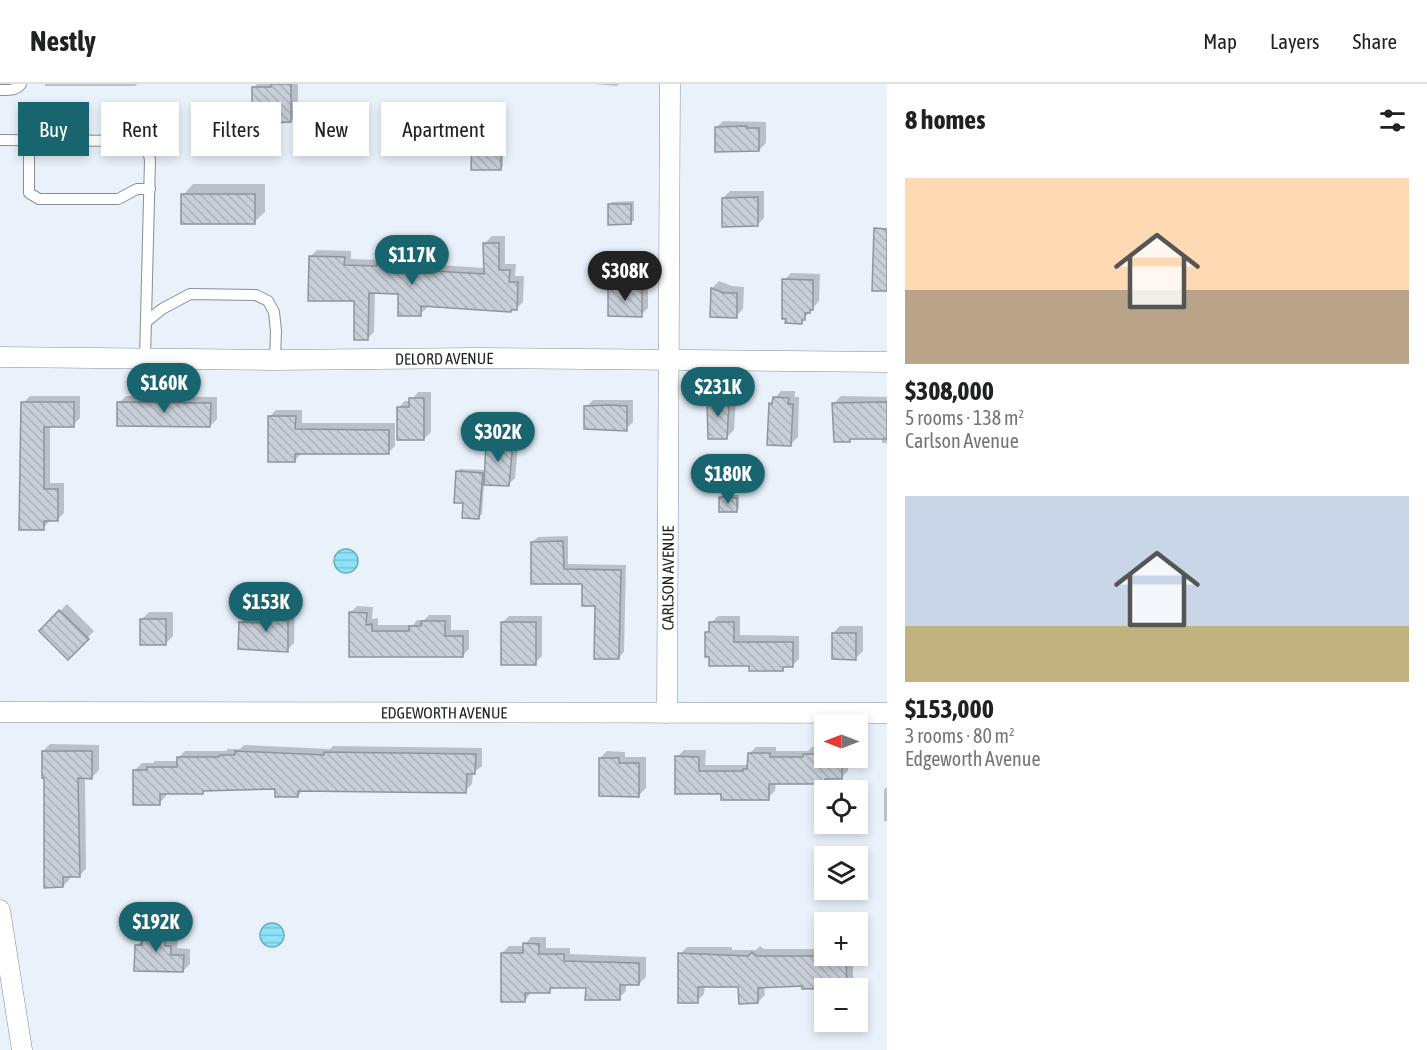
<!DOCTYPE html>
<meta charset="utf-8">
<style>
:root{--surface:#fff;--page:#f2f2f2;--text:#202124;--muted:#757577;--line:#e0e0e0;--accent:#19656f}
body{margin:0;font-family:"Asap Condensed",sans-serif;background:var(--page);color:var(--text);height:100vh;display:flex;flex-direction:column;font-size:22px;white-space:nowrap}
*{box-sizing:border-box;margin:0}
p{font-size:20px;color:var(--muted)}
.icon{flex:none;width:33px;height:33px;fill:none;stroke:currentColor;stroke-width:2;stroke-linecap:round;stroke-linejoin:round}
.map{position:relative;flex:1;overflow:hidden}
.drawer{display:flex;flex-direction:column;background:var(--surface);width:540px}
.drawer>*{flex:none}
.top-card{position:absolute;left:18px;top:18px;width:570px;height:54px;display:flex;gap:12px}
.needle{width:39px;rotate:270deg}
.buttons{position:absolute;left:814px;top:630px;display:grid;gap:12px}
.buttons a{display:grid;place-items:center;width:54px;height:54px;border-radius:0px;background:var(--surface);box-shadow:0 3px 9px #0003;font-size:30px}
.price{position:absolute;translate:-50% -51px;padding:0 14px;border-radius:21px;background:var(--accent);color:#fff;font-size:20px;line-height:39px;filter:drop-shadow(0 2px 3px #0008)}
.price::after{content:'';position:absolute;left:50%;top:36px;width:18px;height:14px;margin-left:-9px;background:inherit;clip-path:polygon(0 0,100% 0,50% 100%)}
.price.on{background:#222;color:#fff}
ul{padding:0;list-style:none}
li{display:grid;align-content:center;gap:12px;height:318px;padding:0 18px}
li span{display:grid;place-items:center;height:186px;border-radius:0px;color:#555}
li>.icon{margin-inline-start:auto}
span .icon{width:108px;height:108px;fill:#fffc;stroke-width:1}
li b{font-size:26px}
h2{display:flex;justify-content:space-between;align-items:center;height:72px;padding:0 18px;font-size:26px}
.chip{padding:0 21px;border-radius:0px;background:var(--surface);box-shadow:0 3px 9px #0003;font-size:21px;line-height:54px}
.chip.on{background:var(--accent);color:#fff}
header{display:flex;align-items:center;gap:36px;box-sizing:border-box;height:84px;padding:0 30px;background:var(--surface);border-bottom:2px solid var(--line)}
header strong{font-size:28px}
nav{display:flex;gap:33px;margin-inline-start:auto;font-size:21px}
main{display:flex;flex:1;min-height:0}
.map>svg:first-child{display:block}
</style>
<header>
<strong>Nestly</strong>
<nav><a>Map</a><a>Layers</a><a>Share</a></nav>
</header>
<main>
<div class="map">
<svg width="887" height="966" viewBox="0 0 887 966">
<defs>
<pattern id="water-rules" width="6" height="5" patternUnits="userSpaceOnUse" patternTransform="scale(1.5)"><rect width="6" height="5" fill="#8ce3f9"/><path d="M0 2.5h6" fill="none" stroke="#78c3d5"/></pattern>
<pattern id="building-back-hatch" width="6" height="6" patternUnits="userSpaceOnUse" patternTransform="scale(1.5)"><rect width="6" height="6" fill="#c8cfd8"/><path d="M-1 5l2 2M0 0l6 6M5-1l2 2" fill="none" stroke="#acb2b9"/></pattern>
</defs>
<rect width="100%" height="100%" fill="#e9f1fa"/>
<g fill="url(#water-rules)" stroke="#6caaba" stroke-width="1.5">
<circle cx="346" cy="477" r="12"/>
<circle cx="272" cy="851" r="12"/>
</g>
<g fill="#0003">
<path d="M45,0H137L135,2H45Z"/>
<path d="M257,0H298V30L291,37H271L266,42L253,4Z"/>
<path d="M594,0H619L617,2Z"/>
<path d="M723,37L766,38V59L759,66L716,44Z"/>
<path d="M476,55H503V82L500,85L473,58Z"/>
<path d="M193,100H265V128L254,138L183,111Z"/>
<path d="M730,107H764V134L757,141L723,114Z"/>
<path d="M634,117V136L631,139L609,121L612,118Z"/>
<path d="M492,152H505V180H516L515,192H524L523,218L517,224L427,221V224L420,230L400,209L375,208L374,248L367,255L355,216L310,173L317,166L351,167V175L381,176L385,171L440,172V181L485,184V159Z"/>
<path d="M791,189L820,190L819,217L801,238L784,196Z"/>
<path d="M617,196H648V224L641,231L610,204Z"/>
<path d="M719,197L732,202L744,203L743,225L736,232H712V204Z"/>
<path d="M719,306L732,307V313H736L734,346L727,353L709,319Z"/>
<path d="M781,307H795V313H799L798,353L791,360L770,320Z"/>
<path d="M418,308H431V348L424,355L398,324L405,317H411Z"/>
<path d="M30,312H80V334L73,341H50V399H64V429L57,436H50L43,445L23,319Z"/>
<path d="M126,312L217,313V335L210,342L119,319Z"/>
<path d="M841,312L887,313V359H882V353H853L849,357L834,319Z"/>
<path d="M593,316H633V338L626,345L586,323Z"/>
<path d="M276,326H302V339H395V362L388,369H302L295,376L269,333Z"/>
<path d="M494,350L519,351L515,394L508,401L484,399L482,430L479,433L464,418L457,388L460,385L486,386L487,357Z"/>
<path d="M723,411H739V424L736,427L720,414Z"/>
<path d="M568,452V480L626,481L624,568L619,573L596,520L584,498L532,499V458L538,453Z"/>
<path d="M275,519H295L294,559L287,566L241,538L248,531H268V526Z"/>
<path d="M67,520L94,547L68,574L41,547Z"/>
<path d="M357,522L373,523L372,535L378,534V541H413L417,536H424L429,531H451V546H469V565L462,572H350L351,528Z"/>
<path d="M149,528H173V552L166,559L142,535Z"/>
<path d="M509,532H542V572L535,579L502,539Z"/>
<path d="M718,532H740V551L799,552V575L792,582H786L782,586L750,581L707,549L711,545V539Z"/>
<path d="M840,542H863V567L856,574L833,549Z"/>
<path d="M50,660L99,661V686L92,693H85L86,785L79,792H70V795L63,802L43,667Z"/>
<path d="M244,661L330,665L333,662L482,664V682L473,689L472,700L465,707L303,706L298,712L277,704L206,705L203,708H166V712L159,719L135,686L142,679H153L155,677H178V674L185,667H226L228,665H240Z"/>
<path d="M756,663H776V667H808L812,663H825V674H848V687L841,694H829L824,699H776L775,707L768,714L723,709L677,673L684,666H706L705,681H749V670Z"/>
<path d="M607,667L625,668V673H646V704L639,711L600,674Z"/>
<path d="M887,703V737H884V706Z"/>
<path d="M151,835L172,836L171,856H178L177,864L190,865V880L183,887L136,862L143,855L144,842Z"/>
<path d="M531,853H546V864H570V870L646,873V893L639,900L626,899V907L619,914L587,903H554L549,907H532L525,917L502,869L509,862H524Z"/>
<path d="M760,862L764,865H825V872H853V904L803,905V901L764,902L765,911L758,918L740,901H705L704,910L697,917L680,870L687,863H732V866H756Z"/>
</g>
<g fill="url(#building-back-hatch)" stroke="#8d949c" stroke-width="1.5">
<path d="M271,0H291V38L267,39V43L252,44V3H271Z"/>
<path d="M747,42V44H759V67L715,68V43Z"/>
<path d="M472,57L501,58V86H471Z"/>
<rect x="181" y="110" width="74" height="30"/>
<path d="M758,113V142L722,143V114Z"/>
<path d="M608,120H631V140L608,141Z"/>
<path d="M874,144L887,145V207H872Z"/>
<path d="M483,159H499V186H510L509,198H518L517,226H511V228L421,222V232H398V210L369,209L368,256H354V217H308L309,172L345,173L344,181L377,182V178H434V187L484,190Z"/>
<path d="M782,195L813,196V226H810V229H805V236H802V240L785,239L786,235H782Z"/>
<path d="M608,203H642V233L608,232Z"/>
<path d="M711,204L724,209H737V234L710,233Z"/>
<path d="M710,313H726V319H729L727,355H708L707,318H710Z"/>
<path d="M773,313L789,314L788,320H793L791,362L767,361L769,319L772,320Z"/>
<path d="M409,314H424V356H397V323H409Z"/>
<path d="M21,318H74V343H44V405H58V437H44V446H19Z"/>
<path d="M117,318L211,319L210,343L117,342Z"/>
<path d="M887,318V355H850V358H834L832,319Z"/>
<path d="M610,321L627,322V347L584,345V322Z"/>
<path d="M268,332H296L295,345L389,346V370H295V378H268Z"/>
<path d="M486,357L513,358L509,402L484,401Z"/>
<path d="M456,387L483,389L479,435L462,434L463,419H454Z"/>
<path d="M719,413L737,414V428H719Z"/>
<path d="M563,457L564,485L621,486L619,575H594L595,522H582V500H531V458Z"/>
<path d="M266,525L288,526V568L238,565L239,538L264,539L266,537Z"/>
<path d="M59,526L89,555L68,576L39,547Z"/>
<path d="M349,528L367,529L366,541L372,540V547H409V542H421V537H445V552H463V573H349Z"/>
<rect x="140" y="535" width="26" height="26"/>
<rect x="501" y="538" width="35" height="43"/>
<path d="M709,538H734V558H793V583H783V587H749V582H709V573H705V548H709Z"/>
<path d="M832,549H856V576L832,575Z"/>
<path d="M42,667H92V695L78,694L80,793H63V803L44,804V694H42Z"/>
<path d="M235,667L324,671V668L476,670L475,690H467L466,709L298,707V713H275V705L203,707V710H160V721H133V686H147V683H177V673H219V671H235Z"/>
<path d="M748,669H770V673H803V670H825V674H842V695H825V700H769V716H721V710H675V672L699,673V687H743V685H747Z"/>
<path d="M599,674H619V679H639V713L599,712Z"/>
<path d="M143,841L165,842V862H171V871H184L183,888L134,887L135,861H142Z"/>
<path d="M523,859L539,860V870H564V877L639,879V901H620V916H585L586,904H550V909H525V918H501V869H523Z"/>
<path d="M752,868L757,872H846L847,904L802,905V902L758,904V919L739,920L738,903H698V919H678V869L748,872Z"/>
</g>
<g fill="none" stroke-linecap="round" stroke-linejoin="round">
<g stroke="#888e96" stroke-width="12">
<g id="service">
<path d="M0,6C8,6 16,7 21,0"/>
<path d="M0,56L142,57L147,62L150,76L145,275"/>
<path d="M29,57V109L39,115H118L137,105H150"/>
<path d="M146,238L162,225L190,210L256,211L268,217L274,228L276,247L275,276"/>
</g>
</g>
<g stroke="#888e96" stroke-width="21">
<g id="minor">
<path id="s1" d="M0,273L275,276L475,274L887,278"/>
<path id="s2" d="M0,628L887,629"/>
<path id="s3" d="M667,629L670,0"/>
<path d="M0,826L22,966"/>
</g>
</g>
<use href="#service" stroke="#fff" stroke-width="10"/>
<use href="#minor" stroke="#fff" stroke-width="20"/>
</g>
<g text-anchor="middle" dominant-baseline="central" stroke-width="4.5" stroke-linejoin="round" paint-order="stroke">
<g font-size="16" fill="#212427" stroke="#fcfdff">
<text stroke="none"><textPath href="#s1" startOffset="444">DELORD AVENUE</textPath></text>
<text stroke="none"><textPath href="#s3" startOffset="135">CARLSON AVENUE</textPath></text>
<text stroke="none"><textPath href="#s2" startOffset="444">EDGEWORTH AVENUE</textPath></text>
</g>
</g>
</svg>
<div class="buttons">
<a><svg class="needle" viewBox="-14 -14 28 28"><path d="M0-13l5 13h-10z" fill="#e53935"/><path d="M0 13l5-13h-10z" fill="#757577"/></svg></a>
<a><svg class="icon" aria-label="locate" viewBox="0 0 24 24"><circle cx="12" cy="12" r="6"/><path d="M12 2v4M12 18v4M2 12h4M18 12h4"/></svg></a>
<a><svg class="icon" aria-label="layers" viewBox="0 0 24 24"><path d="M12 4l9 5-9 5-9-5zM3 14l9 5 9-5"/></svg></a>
<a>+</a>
<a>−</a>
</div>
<b class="price" style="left:412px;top:202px">$117K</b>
<b class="price on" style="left:625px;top:218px">$308K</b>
<b class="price" style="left:164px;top:330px">$160K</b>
<b class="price" style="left:718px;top:334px">$231K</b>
<b class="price" style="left:498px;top:379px">$302K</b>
<b class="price" style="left:728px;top:421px">$180K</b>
<b class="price" style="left:266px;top:549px">$153K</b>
<b class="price" style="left:156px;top:869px">$192K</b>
<div class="top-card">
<a class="chip on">Buy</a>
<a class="chip">Rent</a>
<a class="chip">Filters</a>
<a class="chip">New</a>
<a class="chip">Apartment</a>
</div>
</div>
<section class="drawer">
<h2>8 homes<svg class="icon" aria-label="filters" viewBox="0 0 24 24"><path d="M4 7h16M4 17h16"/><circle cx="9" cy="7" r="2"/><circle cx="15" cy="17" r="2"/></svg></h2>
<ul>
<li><span style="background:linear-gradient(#ffd9b3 60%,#b9a48a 0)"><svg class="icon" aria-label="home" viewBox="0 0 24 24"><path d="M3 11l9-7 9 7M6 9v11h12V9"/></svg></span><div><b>$308,000</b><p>5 rooms · 138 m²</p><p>Carlson Avenue</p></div></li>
<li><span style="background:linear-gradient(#c9d6e8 70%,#c2b280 0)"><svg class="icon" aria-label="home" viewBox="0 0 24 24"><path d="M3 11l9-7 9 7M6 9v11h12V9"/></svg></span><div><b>$153,000</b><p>3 rooms · 80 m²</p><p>Edgeworth Avenue</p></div></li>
</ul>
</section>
</main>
